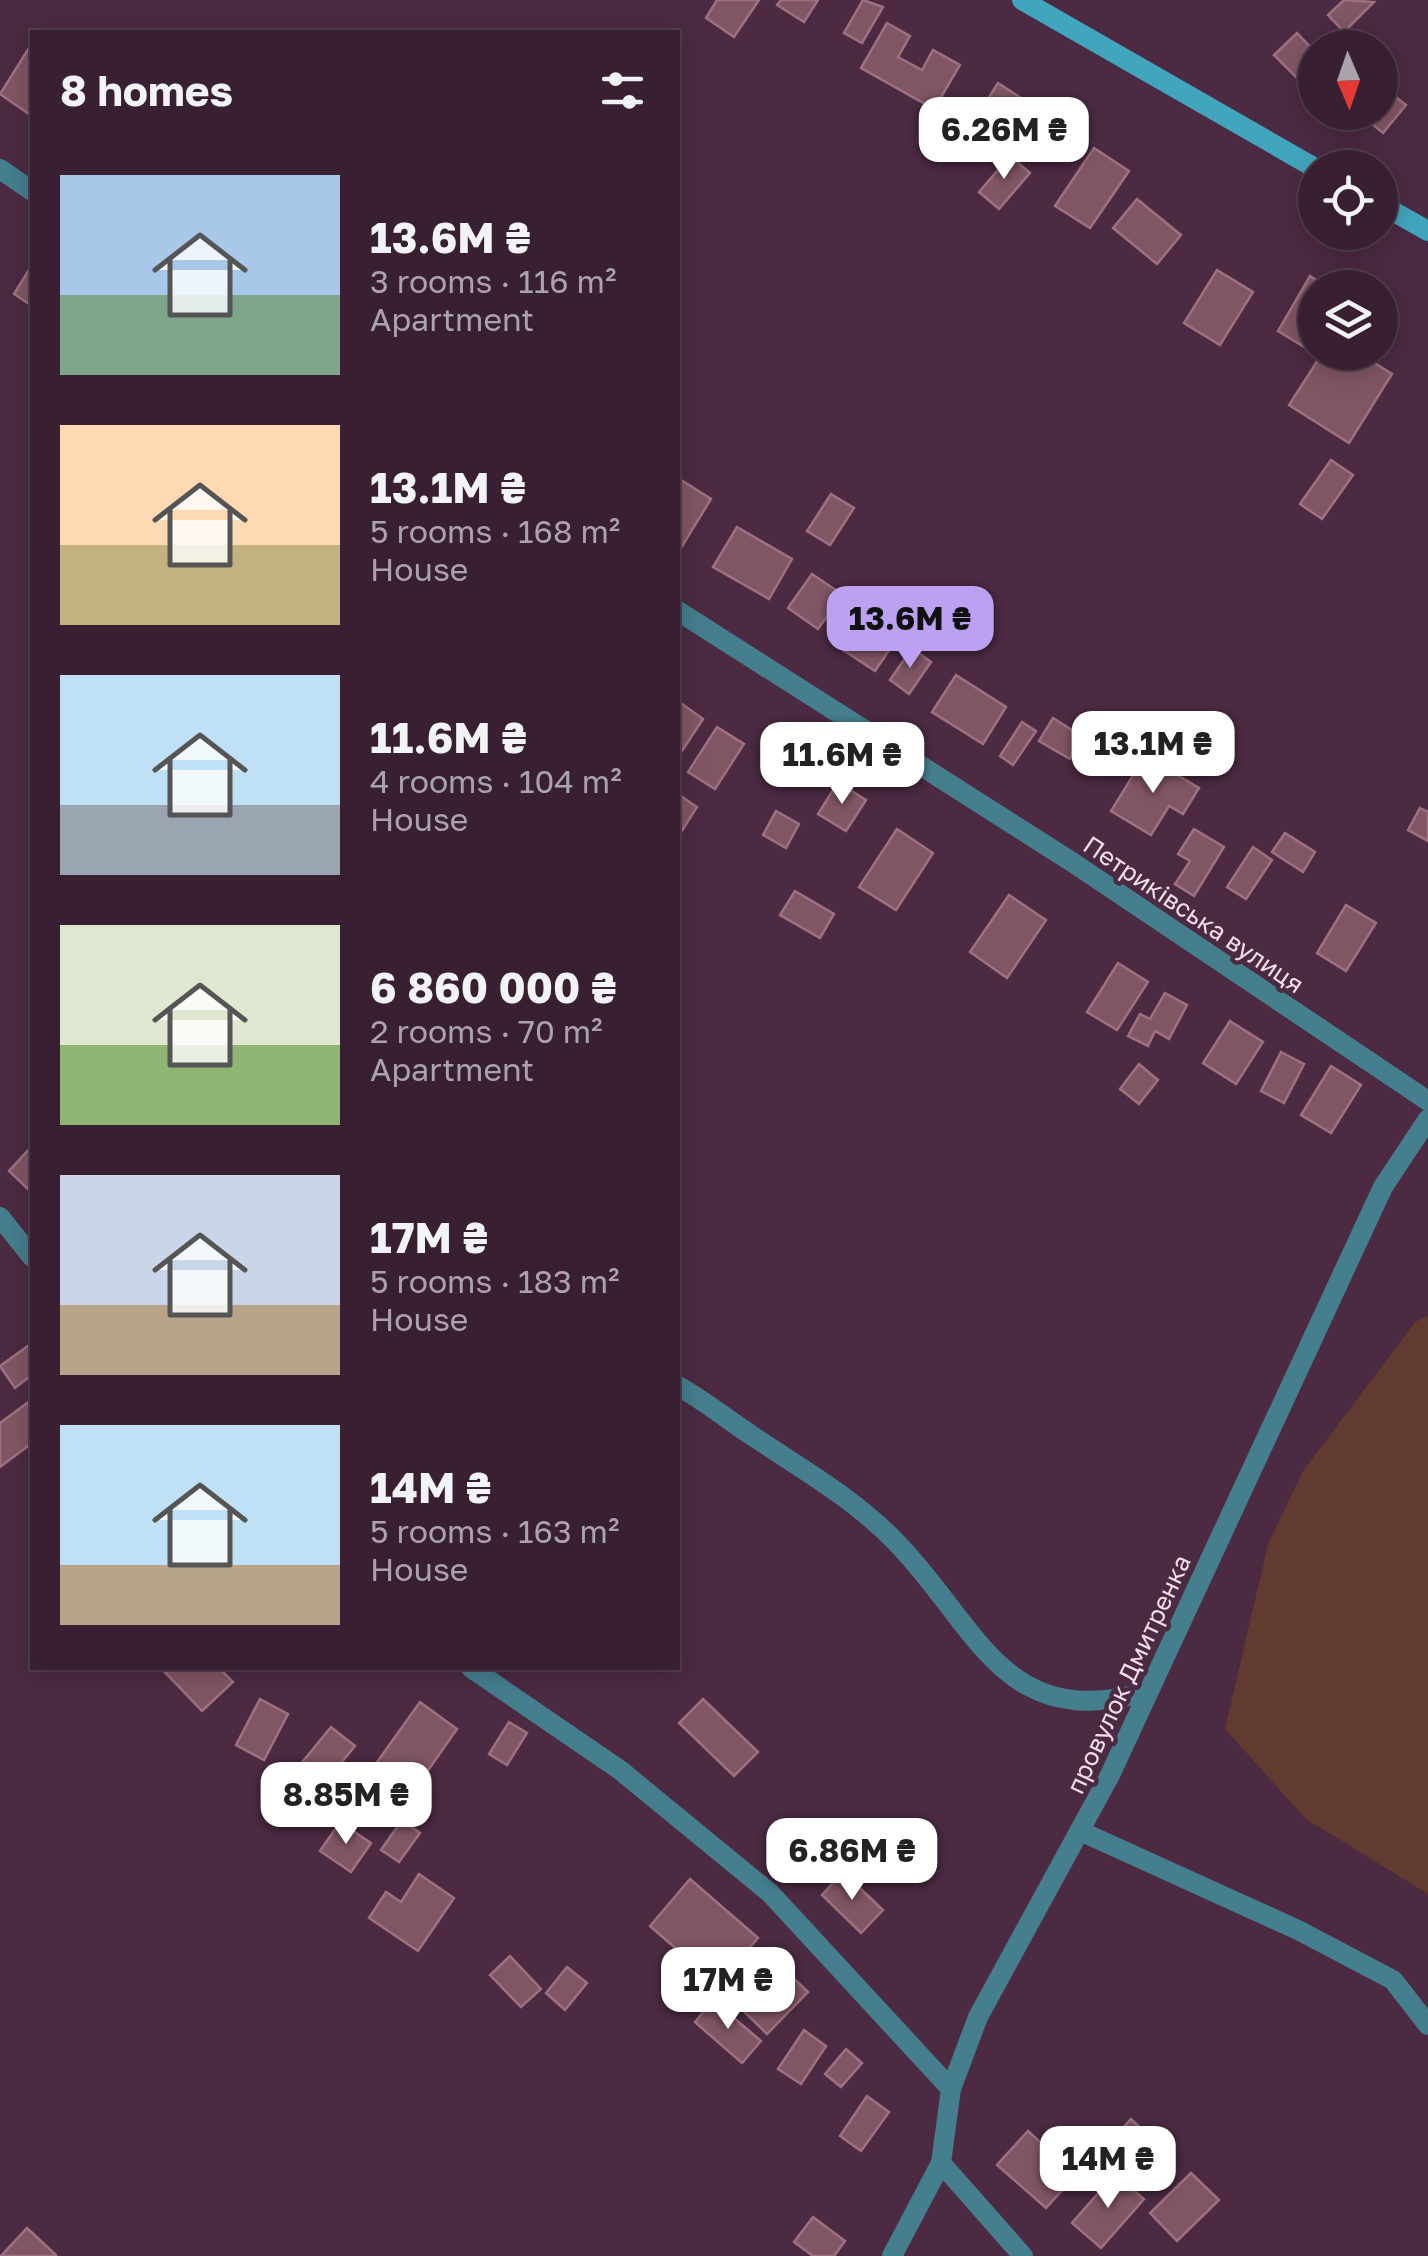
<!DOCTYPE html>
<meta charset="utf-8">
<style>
:root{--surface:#382032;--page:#3f283a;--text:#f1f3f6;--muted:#aba3ac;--line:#523e4d;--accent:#bca0f2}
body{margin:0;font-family:"Golos Text",sans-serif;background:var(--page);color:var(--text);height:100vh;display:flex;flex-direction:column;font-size:38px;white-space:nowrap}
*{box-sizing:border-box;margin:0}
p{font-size:32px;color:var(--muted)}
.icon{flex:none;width:55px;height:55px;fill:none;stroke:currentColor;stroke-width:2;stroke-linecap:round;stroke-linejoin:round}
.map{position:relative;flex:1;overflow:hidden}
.panel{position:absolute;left:30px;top:30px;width:650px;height:1640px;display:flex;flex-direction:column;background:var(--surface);border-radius:0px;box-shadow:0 5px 25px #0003,0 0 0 2px var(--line)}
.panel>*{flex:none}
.needle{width:65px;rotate:178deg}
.fabs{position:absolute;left:1298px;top:30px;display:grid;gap:20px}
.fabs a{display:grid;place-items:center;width:100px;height:100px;border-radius:50%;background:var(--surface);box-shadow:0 5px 25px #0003,0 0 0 2px var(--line);font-size:50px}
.price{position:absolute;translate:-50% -85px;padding:0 22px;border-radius:20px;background:#fff;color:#222;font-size:32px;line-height:65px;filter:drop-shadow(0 2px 5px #0008)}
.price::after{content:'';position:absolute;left:50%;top:60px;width:30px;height:22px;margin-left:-15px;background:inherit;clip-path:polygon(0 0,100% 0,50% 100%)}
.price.active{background:var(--accent);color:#111}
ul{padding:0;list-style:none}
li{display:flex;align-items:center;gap:30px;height:250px;padding:0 30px}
li span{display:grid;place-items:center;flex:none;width:280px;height:200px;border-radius:0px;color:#555}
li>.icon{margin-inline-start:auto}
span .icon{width:120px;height:120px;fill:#fffc;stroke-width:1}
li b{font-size:42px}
h2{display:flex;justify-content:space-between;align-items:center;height:120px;padding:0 30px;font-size:42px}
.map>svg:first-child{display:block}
</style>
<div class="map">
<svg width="1428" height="2256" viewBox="0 0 1428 2256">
<rect width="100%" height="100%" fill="#4b2a42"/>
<path fill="#613b2f" d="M1428,1316V1894L1306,1819L1225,1729L1268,1544L1303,1471L1415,1322Z"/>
<g fill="#815664" stroke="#9f7180" stroke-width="2.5">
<path d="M717,0H759L734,37L706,18Z"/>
<path d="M781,0H818L804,22L777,5Z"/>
<path d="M863,0L883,7L862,43L844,33Z"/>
<path d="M1344,0L1374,2L1344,32L1328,15Z"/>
<path d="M887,23L910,36L898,57L922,70L933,50L960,65L934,109L861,68Z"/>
<path d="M1297,33L1315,52V61L1297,78L1274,55Z"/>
<path d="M32,43V116L0,94Z"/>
<path d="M998,83L1027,102L997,150L967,132Z"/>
<path d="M1388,91L1406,105L1383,133L1366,119L1371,112H1380V101Z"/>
<path d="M1094,148L1129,171L1090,228L1055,206Z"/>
<path d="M1010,156L1030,173L999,209L979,192Z"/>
<path d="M1137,199L1181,235L1157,264L1113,228Z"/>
<path d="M32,265V306L14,294Z"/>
<path d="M1217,270L1253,292L1220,345L1184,323Z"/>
<path d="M1310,276L1329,288H1315V334L1306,348L1278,331Z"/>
<path d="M1323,352H1357L1392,374L1349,443L1289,405Z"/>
<path d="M1331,460L1353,475L1322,519L1300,504Z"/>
<path d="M678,478L711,499L681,548L678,545Z"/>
<path d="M831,494L854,508L830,545L807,531Z"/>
<path d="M737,527L792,559L769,599L713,567Z"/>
<path d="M812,574L843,595L818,629L788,608Z"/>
<path d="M872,600L907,624L875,671L840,648Z"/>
<path d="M912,648L931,662L909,694L890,680Z"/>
<path d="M956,675L1006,707L983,744L932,712Z"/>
<path d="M678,701L703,719L678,757Z"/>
<path d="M1053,718L1083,737L1070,759L1039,741Z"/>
<path d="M1022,722L1036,731L1013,765L1000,756Z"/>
<path d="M717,727L744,744L715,789L688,772Z"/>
<path d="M1145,756L1199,788L1183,814L1169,806L1151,835L1111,811Z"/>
<path d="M838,782L866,800L846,831L818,814Z"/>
<path d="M678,794L697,807L678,837Z"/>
<path d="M1420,808L1428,812V841L1408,830Z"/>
<path d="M776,811L799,824L786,848L763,835Z"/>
<path d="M897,829L933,853L896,910L859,887Z"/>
<path d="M1194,829L1224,847L1194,896L1175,884L1190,861L1178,854Z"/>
<path d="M1285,833L1315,852L1303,872L1272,852Z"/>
<path d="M1253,847L1272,860L1246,899L1227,887Z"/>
<path d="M795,891L834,914L820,938L780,915Z"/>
<path d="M1009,895L1046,920L1007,978L970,952Z"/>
<path d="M1346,905L1376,923L1346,971L1317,953Z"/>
<path d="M1118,963L1148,982L1117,1030L1087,1012Z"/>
<path d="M1165,993L1187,1005L1169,1039L1155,1031L1148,1046L1128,1036L1140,1014L1150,1019Z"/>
<path d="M1230,1021L1263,1042L1236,1084L1203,1063Z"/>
<path d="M1281,1052L1304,1064L1284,1103L1261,1091Z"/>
<path d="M1139,1064L1158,1080L1139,1104L1120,1089Z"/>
<path d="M1331,1066L1361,1085L1331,1133L1301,1115Z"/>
<path d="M32,1146V1193L9,1171Z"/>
<path d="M32,1343V1375L15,1388L0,1366Z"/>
<path d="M27,1403L32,1410V1443L0,1467V1423Z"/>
<path d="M161,1668H219L233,1682L202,1711Z"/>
<path d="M260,1699L288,1714L264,1760L236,1745Z"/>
<path d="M703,1699L758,1752L734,1776L679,1723Z"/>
<path d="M420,1702L457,1729L403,1806L365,1779Z"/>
<path d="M509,1722L527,1733L507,1765L489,1754Z"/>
<path d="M331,1727L355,1746L323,1785L299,1766Z"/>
<path d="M402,1820L420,1833L399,1862L381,1850Z"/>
<path d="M340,1822L371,1843L351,1872L320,1851Z"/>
<path d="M843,1872L883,1910L861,1933L822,1895Z"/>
<path d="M419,1874L454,1898L418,1951L369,1918L386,1892L401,1902Z"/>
<path d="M690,1879L758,1938L718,1985L650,1926Z"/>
<path d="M510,1956L541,1989L521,2007L490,1975Z"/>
<path d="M773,1958L808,1992L767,2034L732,2000Z"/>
<path d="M567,1967L587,1983L565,2010L546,1993Z"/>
<path d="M713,2000L761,2041L742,2063L695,2022Z"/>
<path d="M804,2030L826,2046L801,2084L778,2069Z"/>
<path d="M846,2049L862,2063L841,2087L825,2074Z"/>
<path d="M867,2096L889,2112L861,2151L840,2136Z"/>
<path d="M1131,2119L1147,2134L1114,2170L1098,2155Z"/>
<path d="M1028,2131L1076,2175L1046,2208L997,2165Z"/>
<path d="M1191,2173L1219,2200L1177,2241L1150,2213Z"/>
<path d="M1115,2174L1144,2199L1101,2248L1072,2223Z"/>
<path d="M813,2217L845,2241L834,2256H813L794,2242Z"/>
<path d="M27,2228L56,2255V2256H1Z"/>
</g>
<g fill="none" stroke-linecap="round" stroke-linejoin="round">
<g stroke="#457e8d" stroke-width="20">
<path d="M678,1386C705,1401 728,1420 754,1437C803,1470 853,1498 895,1541C979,1627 1003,1734 1149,1691"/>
<path d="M1080,1831L1298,1930L1393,1980L1428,2025"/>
</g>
<g stroke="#457e8d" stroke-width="20">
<path d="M0,169L32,191"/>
<path d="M678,611L1072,862L1428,1101"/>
<path d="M0,1217L32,1257"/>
<path d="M471,1668L620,1770L770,1893L951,2089"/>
<path d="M941,2163L1023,2256"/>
<path d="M892,2256L941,2163L951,2089L978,2017L1110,1775L1383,1187L1428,1119"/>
</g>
<g stroke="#42a5be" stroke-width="20">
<path d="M1022,0L1315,168"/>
<path d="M1380,204L1428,231"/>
</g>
</g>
<g text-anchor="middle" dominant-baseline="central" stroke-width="9" stroke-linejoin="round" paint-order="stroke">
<g font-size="25" fill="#f2ddeb" stroke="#4b2a42">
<text transform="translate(1194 914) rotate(34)">Петриківська вулиця</text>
<text transform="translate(1128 1674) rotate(-65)">провулок Дмитренка</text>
</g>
</g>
</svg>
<div class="fabs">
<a><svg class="needle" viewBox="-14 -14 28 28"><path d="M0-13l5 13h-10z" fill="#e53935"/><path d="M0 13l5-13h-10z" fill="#aba3ac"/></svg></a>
<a><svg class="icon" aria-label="locate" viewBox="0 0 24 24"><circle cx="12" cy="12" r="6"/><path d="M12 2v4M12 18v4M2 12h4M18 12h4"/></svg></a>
<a><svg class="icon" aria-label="layers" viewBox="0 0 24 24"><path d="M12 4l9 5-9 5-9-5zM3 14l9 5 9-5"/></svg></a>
</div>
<b class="price" style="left:1004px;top:182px">6.26M ₴</b>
<b class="price active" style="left:910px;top:671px">13.6M ₴</b>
<b class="price" style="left:1153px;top:796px">13.1M ₴</b>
<b class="price" style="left:842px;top:807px">11.6M ₴</b>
<b class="price" style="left:346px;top:1847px">8.85M ₴</b>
<b class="price" style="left:852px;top:1903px">6.86M ₴</b>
<b class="price" style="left:728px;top:2032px">17M ₴</b>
<b class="price" style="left:1108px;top:2211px">14M ₴</b>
<section class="panel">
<h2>8 homes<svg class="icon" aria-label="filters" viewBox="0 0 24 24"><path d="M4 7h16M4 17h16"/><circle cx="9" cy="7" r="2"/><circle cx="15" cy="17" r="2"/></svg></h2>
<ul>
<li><span style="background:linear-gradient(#a9c7e8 60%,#7fa58c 0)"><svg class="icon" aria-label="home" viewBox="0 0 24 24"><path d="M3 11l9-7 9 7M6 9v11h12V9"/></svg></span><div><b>13.6M ₴</b><p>3 rooms · 116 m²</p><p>Apartment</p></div></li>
<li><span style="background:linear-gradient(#ffd9b3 60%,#c2b280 0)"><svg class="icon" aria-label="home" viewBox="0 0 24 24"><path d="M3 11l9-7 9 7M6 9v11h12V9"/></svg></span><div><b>13.1M ₴</b><p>5 rooms · 168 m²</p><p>House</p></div></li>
<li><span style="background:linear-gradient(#bfe0f5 65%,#9aa5b1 0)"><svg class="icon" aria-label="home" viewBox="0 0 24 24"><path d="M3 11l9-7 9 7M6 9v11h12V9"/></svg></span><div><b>11.6M ₴</b><p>4 rooms · 104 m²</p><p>House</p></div></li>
<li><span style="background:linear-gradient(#dfe7d0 60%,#8fb573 0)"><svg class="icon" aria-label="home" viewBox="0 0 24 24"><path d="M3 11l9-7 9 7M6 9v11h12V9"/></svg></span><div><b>6 860 000 ₴</b><p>2 rooms · 70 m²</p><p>Apartment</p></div></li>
<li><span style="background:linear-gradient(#c9d6e8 65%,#b9a48a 0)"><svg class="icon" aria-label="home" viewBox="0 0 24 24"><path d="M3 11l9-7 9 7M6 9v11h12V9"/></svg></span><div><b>17M ₴</b><p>5 rooms · 183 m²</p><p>House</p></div></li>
<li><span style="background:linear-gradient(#bfe0f5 70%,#b9a48a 0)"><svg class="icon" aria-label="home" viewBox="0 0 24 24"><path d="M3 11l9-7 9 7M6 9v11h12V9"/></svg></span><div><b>14M ₴</b><p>5 rooms · 163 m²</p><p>House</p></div></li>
</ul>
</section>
</div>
